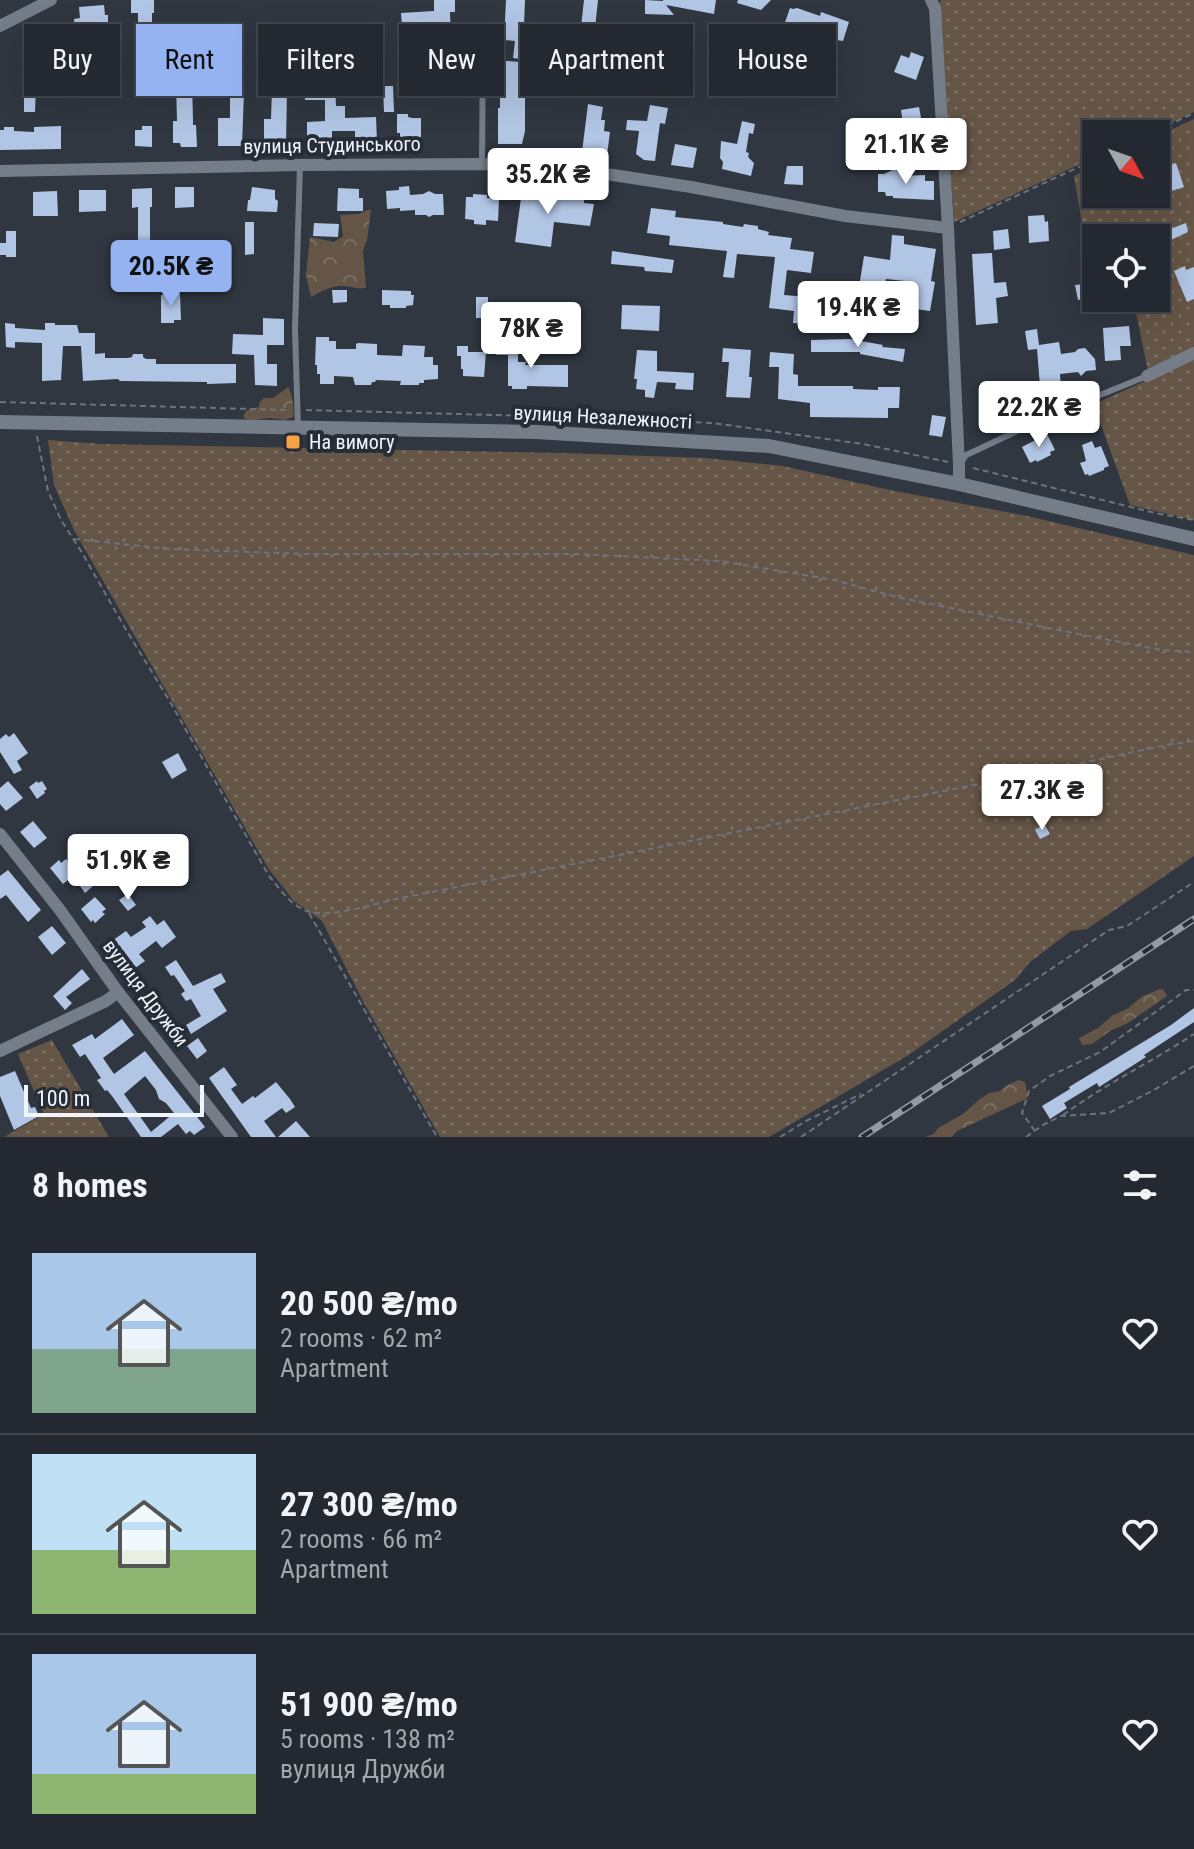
<!DOCTYPE html>
<meta charset="utf-8">
<style>
:root{--surface:#242931;--page:#30353d;--text:#f1f3f6;--muted:#a3a6ab;--line:#41454d;--accent:#95b2f1}
body{margin:0;font-family:"Roboto Condensed",sans-serif;background:var(--page);color:var(--text);height:100vh;display:flex;flex-direction:column;font-size:30px;white-space:nowrap}
*{box-sizing:border-box;margin:0}
p{font-size:26px;color:var(--muted)}
.icon{flex:none;width:44px;height:44px;fill:none;stroke:currentColor;stroke-width:2;stroke-linecap:round;stroke-linejoin:round}
.map{position:relative;height:1137px;overflow:hidden}
.drawer{display:flex;flex-direction:column;background:var(--surface);flex:1}
.drawer>*{flex:none}
.banner{position:absolute;left:24px;top:24px;width:1146px;height:72px;display:flex;gap:16px}
.needle{width:52px;rotate:130deg}
.buttons{position:absolute;left:1082px;top:120px;display:grid;gap:16px}
.buttons a{display:grid;place-items:center;width:88px;height:88px;border-radius:0px;background:var(--surface);box-shadow:0 8px 32px #0002,0 0 0 2px var(--line);font-size:40px}
.scale{position:absolute;left:24px;bottom:20px;width:180px;box-sizing:border-box;padding-left:8px;border:4px solid #f0f5fc;border-top:0;font-size:22px;line-height:28px;white-space:nowrap;color:#f0f5fc;-webkit-text-stroke:6px #262d37;paint-order:stroke}
.price{position:absolute;translate:-50% -68px;padding:0 18px;border-radius:8px;background:#fff;color:#222;font-size:26px;line-height:52px;filter:drop-shadow(0 2px 4px #0008)}
.price::after{content:'';position:absolute;left:50%;top:48px;width:24px;height:18px;margin-left:-12px;background:inherit;clip-path:polygon(0 0,100% 0,50% 100%)}
.price.on{background:var(--accent);color:#111}
ul{padding:0;list-style:none}
li{display:flex;align-items:center;gap:24px;height:200px;padding:0 32px}
li+li{border-top:2px solid var(--line)}
li span{display:grid;place-items:center;flex:none;width:224px;height:160px;border-radius:0px;color:#555}
li>.icon{margin-inline-start:auto}
span .icon{width:96px;height:96px;fill:#fffc;stroke-width:1}
li b{font-size:34px}
h2{display:flex;justify-content:space-between;align-items:center;height:96px;padding:0 32px;font-size:34px}
.chip{padding:0 28px;border-radius:0px;background:var(--surface);box-shadow:0 8px 32px #0002,0 0 0 2px var(--line);font-size:28px;line-height:72px}
.chip.on{background:var(--accent);color:#111}
.map>svg:first-child{display:block}
</style>
<div class="map">
<svg width="1194" height="1137" viewBox="0 0 1194 1137">
<defs>
<pattern id="grass-dots" width="8" height="8" patternUnits="userSpaceOnUse" patternTransform="scale(2)"><rect width="8" height="8" fill="#655546"/><path d="M2 2h.1M6 6h.1" fill="none" stroke="#7b6e62" stroke-width="1.8" stroke-linecap="round"/></pattern>
<pattern id="forest-crowns" width="20" height="18" patternUnits="userSpaceOnUse" patternTransform="scale(2)"><rect width="20" height="18" fill="#655546"/><path d="M2 6a3 3 0 1 1 6 0M12 15a3 3 0 1 1 6 0" fill="none" stroke="#7b6e62"/></pattern>
</defs>
<rect width="100%" height="100%" fill="#303741"/>
<g fill="url(#grass-dots)">
<path d="M941,0H1194V112L1147,134H1096V157L954,222L939,4Z"/>
<path d="M1194,119V352L1148,371L1133,298H1156V238H1096V256L1088,258L1074,176L1096,165V194H1156V137Z"/>
<path d="M1194,359V520L1130,505L1097,414L1099,402Z"/>
<path d="M48,440L102,444L564,453L705,458L783,466L890,490L1027,516L1194,555V856L1087,929L1071,931L1030,962L1015,980L907,1056L769,1137H440L364,1003L322,921L294,901L268,868L75,532L54,485Z"/>
<path d="M52,1040L109,1137H4L44,1114L18,1054Z"/>
</g>
<g fill="url(#forest-crowns)">
<path d="M367,210H371L367,240L363,251L366,288C357,289 353,287 344,286C331,285 322,291 311,297L306,275L310,237L334,242L343,236L340,215L359,214Z"/>
<path d="M288,387C292,392 295,411 293,417L285,420L270,418L251,420L246,419L243,416L247,410L259,407L260,402L264,398H273Z"/>
<path d="M1160,989L1164,990L1167,996L1128,1023L1110,1031L1092,1044L1082,1045L1079,1038L1098,1028L1113,1015L1127,1009L1143,996Z"/>
<path d="M1019,1080L1025,1082L1028,1098L957,1131L952,1137H926L935,1133L938,1128L963,1114L980,1099L989,1093L1000,1091L1009,1084Z"/>
</g>
<g fill="#b1c5e4" fill-rule="evenodd">
<path d="M131,0H154V13H152V34H138V13H131Z"/>
<path d="M434,0H455V12H450L451,40L436,41V26L402,27L401,13L434,11Z"/>
<path d="M506,0H525L523,50L535,51L534,61L513,58L515,41L504,40Z"/>
<path d="M584,0H598L594,38L580,36Z"/>
<path d="M645,0L663,1V0H716L714,14L666,5L674,15L645,14Z"/>
<path d="M738,0H771L761,10L737,3Z"/>
<path d="M104,5L105,15H108V30L96,32V29L75,30L74,19L80,18L79,7Z"/>
<path d="M790,8L793,9L797,8L820,16L821,12L849,22L843,41L830,39L829,41L821,38V36L804,31L803,35L783,28Z"/>
<path d="M60,30L61,45L40,46V31Z"/>
<path d="M765,49L786,57L780,81L765,77L766,73L758,70Z"/>
<path d="M911,52L924,57L916,80L894,72L901,55L909,58Z"/>
<path d="M497,60L520,62L521,82H524L525,93V131L522,144H498V108H500V86H498V71L496,70Z"/>
<path d="M181,79H192L193,121V125H196L197,147H181L180,143H173V121H177L176,83H181Z"/>
<path d="M326,82H335L336,106H345V118L376,117L377,142H355V131H332V144H307V122L325,121V100H305V91L325,90Z"/>
<path d="M24,85H36L35,112H24Z"/>
<path d="M383,86H393L394,112H384Z"/>
<path d="M272,90L287,92L286,145H264V119H271Z"/>
<path d="M230,91H244L242,146H218V118H230Z"/>
<path d="M588,104L603,107L601,120H605L604,131L610,132L607,155L582,152Z"/>
<path d="M650,105L668,108L665,124L660,123L655,161L644,160L636,154L639,131L626,130L627,120L647,121Z"/>
<path d="M919,107L924,134L927,156L914,152L918,135L905,137L901,110Z"/>
<path d="M397,114H408V117L412,118H421V137L400,138V133H397Z"/>
<path d="M742,121L755,124L753,134L749,133L746,152L749,153L748,157L754,163L751,176L722,169L723,162L720,158L721,141L737,144Z"/>
<path d="M61,126V149L0,150V130H4V127H14V131L34,132V127Z"/>
<path d="M142,126H152V147L135,146V130H142Z"/>
<path d="M675,144L697,148L693,168L671,165Z"/>
<path d="M1176,163L1184,187L1162,194L1156,177V170Z"/>
<path d="M787,166H803V185L784,184Z"/>
<path d="M895,169L901,176L925,175V181H934V200L893,198V196H886L885,192H878V174H884Z"/>
<path d="M409,186L410,195L423,194L429,191L435,194H443L444,215H433L429,217L426,215H415V210L400,211V208L387,209L386,191L399,190V187Z"/>
<path d="M175,187H194V207L175,208Z"/>
<path d="M252,187L275,190V199L278,201L277,212L247,211L248,200H250Z"/>
<path d="M152,188V207H150V243H138V207L132,208V189Z"/>
<path d="M338,188L359,189V198H363V211H337Z"/>
<path d="M529,189L546,192V196L568,200V197L584,199V203L594,204L590,226L554,222L551,247L515,242L522,191L528,192Z"/>
<path d="M79,190H106V211L79,212Z"/>
<path d="M57,191L58,216H33V192Z"/>
<path d="M473,194L487,195V198L499,199L498,221L486,220V225L474,224V220L465,219L466,197H473Z"/>
<path d="M651,208L676,211L675,217L723,222V224L743,227L744,224L758,226V229L769,232L768,235L792,238L790,249L814,252L811,273L787,270L784,295L808,297L805,324L793,323L794,311L769,308L775,257L737,254L734,278L723,277L727,251L669,245L670,236L647,233Z"/>
<path d="M1044,215L1045,222L1048,221L1049,241L1029,243L1028,216Z"/>
<path d="M245,222H254V254L245,255Z"/>
<path d="M314,223L339,224L338,237L313,236Z"/>
<path d="M1186,223L1188,232L1160,245L1157,234Z"/>
<path d="M1008,229L1010,248L994,250L993,231Z"/>
<path d="M6,231H16V257H6V255H0V243H6Z"/>
<path d="M892,235L904,236V244L936,249L931,281L935,282L930,311L900,307L905,281L886,279L884,291L859,287L864,256L890,260Z"/>
<path d="M612,251L674,260L672,273L645,271L644,267L611,264Z"/>
<path d="M992,253L994,283L1006,282L1008,296L996,298L998,323L976,325L972,254Z"/>
<path d="M1185,266L1186,270L1194,267V299L1187,302L1174,271Z"/>
<path d="M1084,284L1087,298L1078,300L1075,285Z"/>
<path d="M332,290H347V302L333,303Z"/>
<path d="M382,290L411,291V295H414L413,305L406,306V308H390V305H382Z"/>
<path d="M173,294H180L181,320H174V323H161V295Z"/>
<rect x="476" y="297" width="12" height="21"/>
<path d="M622,305L660,306L659,331L621,329Z"/>
<path d="M263,318L284,319V345H267V364H277V386L255,385L254,355L232,354L233,334L263,335Z"/>
<path d="M5,323L15,324V328L45,330V323H55V325H77L79,333H95V354L105,353V358H128L132,357L133,354H143V357L146,359H156V364H236V383L207,384V382L120,381L118,379L83,381L81,346H63L61,380L42,381V343L15,342V348L6,347Z"/>
<path d="M1129,326L1131,346H1120L1121,360L1105,361L1103,328Z"/>
<path d="M1037,329L1039,345L1059,342L1061,354L1075,352L1078,349L1085,348L1095,359L1096,370L1086,371L1081,376L1078,372L1060,374L1061,389L1050,390L1049,385L1040,386L1037,349L1028,350L1025,331Z"/>
<path d="M316,337H329V341H336V349H356V344L358,343L377,344V355L402,356L403,345L425,346L424,357H433V365H438V379L424,380V383H419V385H400L401,381L376,380L375,382H372L371,385H355L353,377L334,376V384H320V374H317V365H315Z"/>
<path d="M850,339L883,345L882,347L905,349L903,362L860,354V352H811V340Z"/>
<path d="M496,342H518V362H526L525,365H568V387L527,386V389H512V386H508V355H496Z"/>
<path d="M457,346H468V352H486L484,377L463,376V369H461V356H457Z"/>
<path d="M723,348L751,350L749,377H752L750,398L726,397L729,362H722Z"/>
<path d="M637,350L657,351V371L694,373L693,390L675,389L676,383L657,382L654,398L645,397V390L636,389L637,379H634Z"/>
<path d="M770,352L794,354L793,374L798,375V386H853V389L878,390V387H900L899,408H888V418L810,417V403L778,399L779,367H769Z"/>
<path d="M1023,382L1025,407L1010,409L1008,383Z"/>
<path d="M932,415L946,417L942,437L929,435Z"/>
<path d="M1047,434L1055,450L1050,452L1051,455L1037,462L1036,460L1030,463L1022,447Z"/>
<path d="M1092,441L1095,448L1101,446L1109,466L1104,468V470L1089,476L1088,474L1085,475L1080,463L1086,461L1082,445Z"/>
<path d="M14,733L28,753L17,761L22,770L14,774L0,752V739L6,734L9,737Z"/>
<path d="M178,753L187,770L172,779L162,762Z"/>
<path d="M8,781L23,798L6,811L0,804V788Z"/>
<path d="M37,781L38,783L42,781L47,789L44,791L45,793L37,799L29,787Z"/>
<path d="M33,821L47,838L34,848L20,832Z"/>
<path d="M1044,824L1050,834L1040,839L1035,830Z"/>
<path d="M66,859L76,872L92,860L100,871L88,880L93,886L85,893L73,876L63,884L50,868L59,860L61,863Z"/>
<path d="M8,870L41,910L28,922L6,895L0,899V876Z"/>
<path d="M128,894L136,905L128,911L119,900Z"/>
<path d="M95,897L106,909L102,912L105,914L95,923L93,920L91,922L81,909Z"/>
<path d="M150,916L157,925L164,920L176,937L162,948L156,941L139,954L145,961L131,971L109,943L126,931L131,937L146,927L142,922Z"/>
<path d="M52,926L66,943L52,955L38,937Z"/>
<path d="M176,960L193,986L221,973L226,982L213,989L227,1011L191,1034L186,1025L201,1016L191,999L186,1001L181,994L185,991L174,975L171,976L165,967Z"/>
<path d="M82,969L90,979L66,997L72,1003L65,1010L53,996Z"/>
<path d="M1194,1008V1022L1144,1055L1146,1057L1099,1087L1097,1083L1064,1103L1067,1108L1050,1119L1042,1106L1070,1089L1069,1087L1171,1025Z"/>
<path d="M122,1019L134,1035L103,1058L114,1074L145,1051L205,1127L194,1135L190,1131L186,1134L178,1124L161,1137H141L112,1096L107,1090L105,1091L97,1080L101,1078L85,1054L80,1057L72,1045L92,1034L95,1039ZM145,1076L156,1090L159,1099L166,1103L174,1113L151,1132L124,1094Z"/>
<path d="M198,1038L207,1051L197,1059L187,1046Z"/>
<path d="M224,1067L237,1085L231,1089L242,1104L253,1096L255,1098L276,1082L290,1099L295,1107L286,1113L282,1108L264,1121L276,1137H251L209,1078Z"/>
<path d="M15,1071L31,1108L35,1107L39,1116L14,1130L0,1096V1077Z"/>
<path d="M296,1121L310,1137H278Z"/>
</g>
<g fill="none" stroke-linecap="round" stroke-linejoin="round">
<g stroke="#6e747d" stroke-width="2" stroke-dasharray="6 4" stroke-linecap="butt">
<path d="M1149,134L1194,113"/>
<path d="M960,222L1096,159"/>
<path d="M0,402L287,410"/>
<path d="M306,410L609,418L713,423L863,444L948,462"/>
<path d="M37,436L48,491L61,520L81,551L125,628L169,700L269,876C280,889 290,905 307,911C326,919 375,904 396,899L1040,772L1171,744L1194,741"/>
<path d="M973,468L1155,513L1194,520"/>
<path d="M74,539L170,549L307,554H580L720,561L834,580L897,597L1068,632L1161,650L1194,652"/>
<path d="M309,913L437,1137"/>
<path d="M1063,1115C1104,1085 1151,1062 1194,1034"/>
<path d="M1035,1131L1022,1113L1029,1091L1050,1076L1100,1052L1186,990H1194"/>
<path d="M780,1137L806,1121L861,1094"/>
<path d="M801,1137L1109,930L1127,926L1194,882"/>
<path d="M1026,1137L1043,1125L1061,1116L1109,1113L1152,1091L1194,1066"/>
</g>
<g stroke="#757d89" stroke-width="6">
<path d="M482,164L483,37"/>
<path d="M298,428L295,329L300,165"/>
<path d="M960,464L966,455L977,450L1053,414L1147,376"/>
</g>
<g stroke="#757d89" stroke-width="12">
<path d="M931,0L935,8L948,228L959,465V484"/>
<path d="M0,26L51,0"/>
<path d="M0,171L300,165L482,164L536,167L613,175L691,187L845,216L948,228"/>
<path d="M1147,376L1194,353"/>
<path d="M0,834L60,910L118,992L232,1137"/>
<path d="M0,1051L106,1001L118,992"/>
</g>
<path stroke="#757d89" stroke-width="14" d="M0,422L536,432L769,446L959,484L1194,539"/>
<g stroke="#949aa3" stroke-width="7">
<path id="rail" d="M862,1137L1194,919"/>
</g>
<use href="#rail" stroke="#262d37" stroke-width="4" stroke-dasharray="12" stroke-linecap="butt"/>
</g>
<rect fill="#f6a247" stroke="#262d37" stroke-width="3" x="285" y="434" width="16" height="16" rx="4"/>
<g text-anchor="middle" dominant-baseline="central" stroke-width="8" stroke-linejoin="round" paint-order="stroke">
<g font-size="20" fill="#f0f5fc" stroke="#262d37">
<text transform="translate(332 145) rotate(-1)">вулиця Студинського</text>
<text transform="translate(603 417) rotate(3)">вулиця Незалежності</text>
<text transform="translate(146 993) rotate(53)">вулиця Дружби</text>
</g>
<g font-size="20" fill="#f0f5fc" stroke="#262d37" text-anchor="start">
<text x="309" y="442">На вимогу</text>
</g>
</g>
</svg>
<div class="buttons">
<a><svg class="needle" viewBox="-14 -14 28 28"><path d="M0-13l5 13h-10z" fill="#e53935"/><path d="M0 13l5-13h-10z" fill="#a3a6ab"/></svg></a>
<a><svg class="icon" aria-label="locate" viewBox="0 0 24 24"><circle cx="12" cy="12" r="6"/><path d="M12 2v4M12 18v4M2 12h4M18 12h4"/></svg></a>
</div>
<div class="scale">100 m</div>
<b class="price" style="left:906px;top:186px">21.1K ₴</b>
<b class="price" style="left:548px;top:216px">35.2K ₴</b>
<b class="price on" style="left:171px;top:308px">20.5K ₴</b>
<b class="price" style="left:858px;top:349px">19.4K ₴</b>
<b class="price" style="left:531px;top:370px">78K ₴</b>
<b class="price" style="left:1039px;top:449px">22.2K ₴</b>
<b class="price" style="left:1042px;top:832px">27.3K ₴</b>
<b class="price" style="left:128px;top:902px">51.9K ₴</b>
<div class="banner">
<a class="chip">Buy</a>
<a class="chip on">Rent</a>
<a class="chip">Filters</a>
<a class="chip">New</a>
<a class="chip">Apartment</a>
<a class="chip">House</a>
</div>
</div>
<section class="drawer">
<h2>8 homes<svg class="icon" aria-label="filters" viewBox="0 0 24 24"><path d="M4 7h16M4 17h16"/><circle cx="9" cy="7" r="2"/><circle cx="15" cy="17" r="2"/></svg></h2>
<ul>
<li><span style="background:linear-gradient(#a9c7e8 60%,#7fa58c 0)"><svg class="icon" aria-label="home" viewBox="0 0 24 24"><path d="M3 11l9-7 9 7M6 9v11h12V9"/></svg></span><div><b>20 500 ₴/mo</b><p>2 rooms · 62 m²</p><p>Apartment</p></div><svg class="icon" aria-label="heart" viewBox="0 0 24 24"><path d="M12 20l-8-8c-3-5 5-10 8-4 3-6 11-1 8 4z"/></svg></li>
<li><span style="background:linear-gradient(#bfe0f5 60%,#8fb573 0)"><svg class="icon" aria-label="home" viewBox="0 0 24 24"><path d="M3 11l9-7 9 7M6 9v11h12V9"/></svg></span><div><b>27 300 ₴/mo</b><p>2 rooms · 66 m²</p><p>Apartment</p></div><svg class="icon" aria-label="heart" viewBox="0 0 24 24"><path d="M12 20l-8-8c-3-5 5-10 8-4 3-6 11-1 8 4z"/></svg></li>
<li><span style="background:linear-gradient(#a9c7e8 75%,#8fb573 0)"><svg class="icon" aria-label="home" viewBox="0 0 24 24"><path d="M3 11l9-7 9 7M6 9v11h12V9"/></svg></span><div><b>51 900 ₴/mo</b><p>5 rooms · 138 m²</p><p>вулиця Дружби</p></div><svg class="icon" aria-label="heart" viewBox="0 0 24 24"><path d="M12 20l-8-8c-3-5 5-10 8-4 3-6 11-1 8 4z"/></svg></li>
</ul>
</section>
